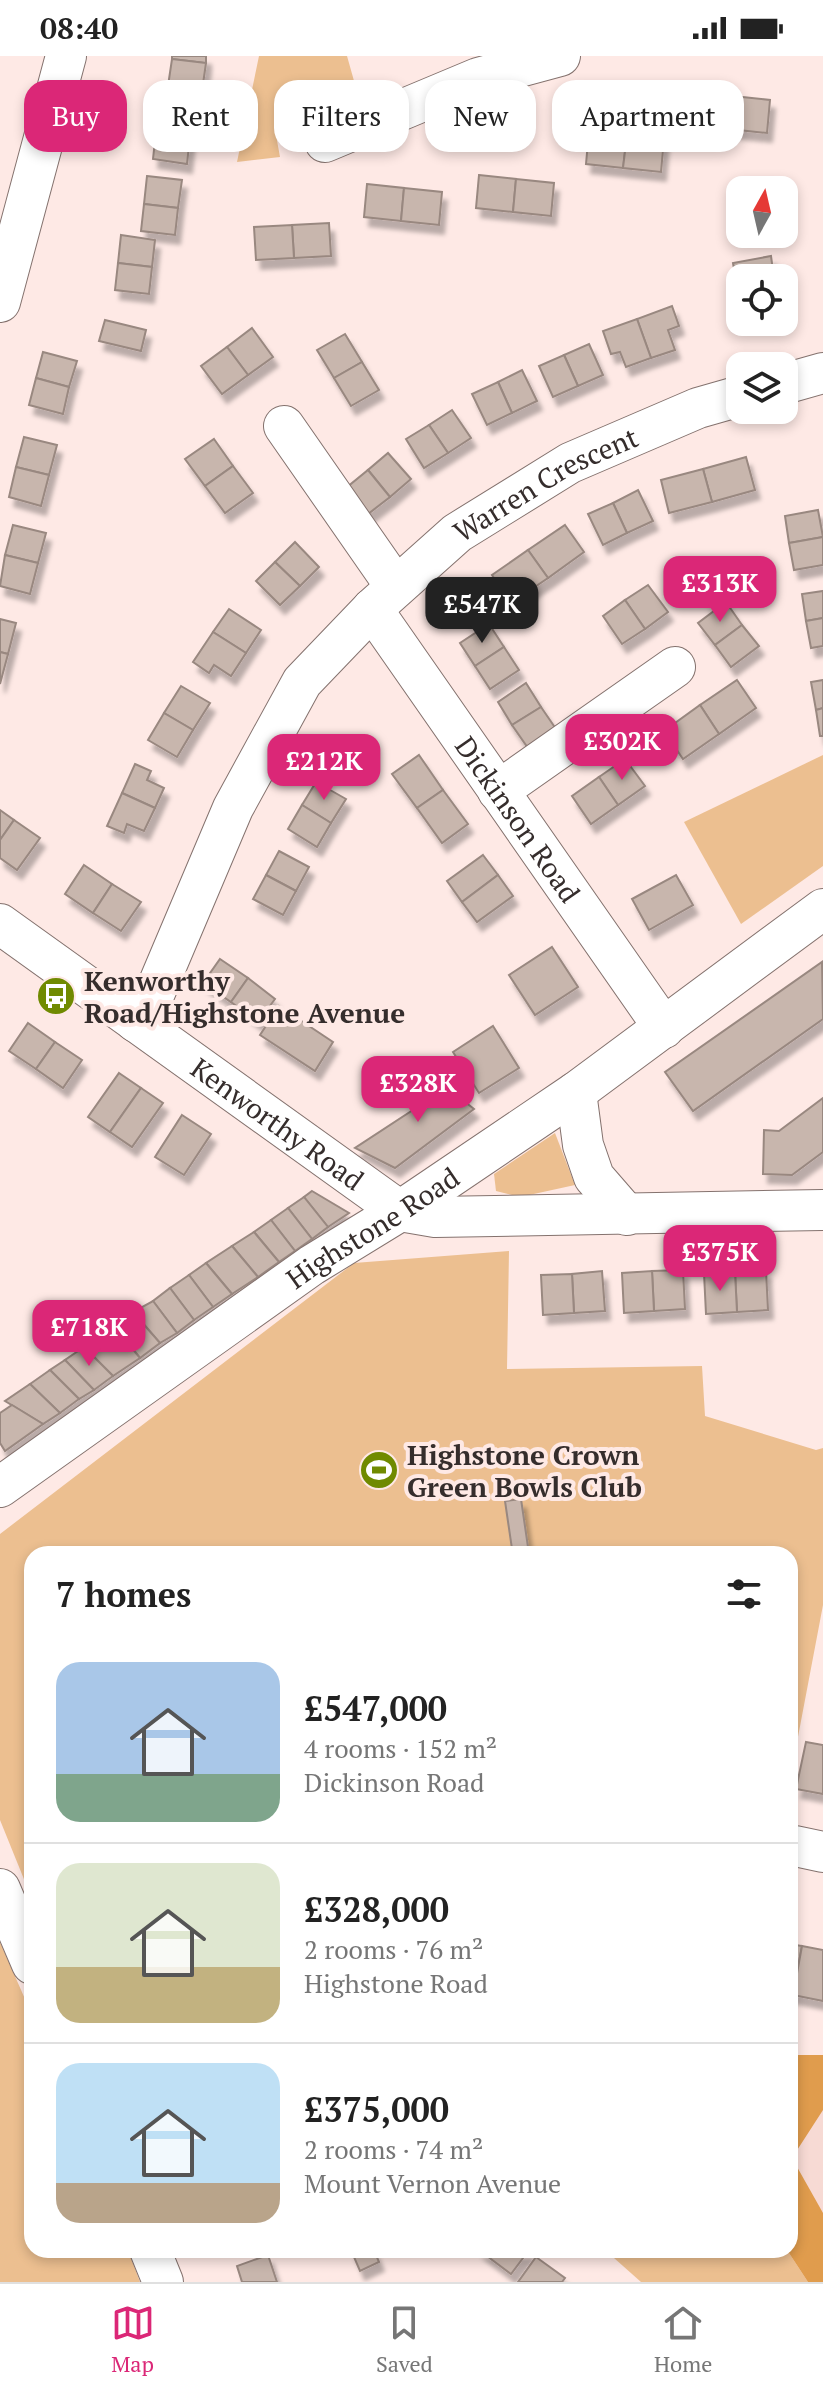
<!DOCTYPE html>
<meta charset="utf-8">
<style>
:root{--surface:#fff;--page:#f2f2f2;--text:#222;--muted:#767676;--line:#e0e0e0;--accent:#db2777}
body{margin:0;font-family:"PT Serif",serif;background:var(--page);color:var(--text);height:100vh;display:flex;flex-direction:column;font-size:30px;white-space:nowrap}
*{box-sizing:border-box;margin:0}
p{font-size:26px;color:var(--muted)}
.icon{flex:none;width:44px;height:44px;fill:none;stroke:currentColor;stroke-width:2;stroke-linecap:round;stroke-linejoin:round}
.map{position:relative;flex:1;overflow:hidden}
.panel{position:absolute;left:24px;top:1490px;width:774px;height:712px;display:flex;flex-direction:column;background:var(--surface);border-radius:24px;box-shadow:0 4px 12px #0003}
.panel>*{flex:none}
.top-card{position:absolute;left:24px;top:24px;width:776px;height:72px;display:flex;gap:16px}
.needle{width:52px;rotate:8deg}
.tools{position:absolute;left:726px;top:120px;display:grid;gap:16px}
.tools a{display:grid;place-items:center;width:72px;height:72px;border-radius:16px;background:var(--surface);box-shadow:0 4px 12px #0003;font-size:40px}
.price{position:absolute;translate:-50% -68px;padding:0 18px;border-radius:16px;background:var(--accent);color:#fff;font-size:26px;line-height:52px;filter:drop-shadow(0 2px 4px #0008)}
.price::after{content:'';position:absolute;left:50%;top:48px;width:24px;height:18px;margin-left:-12px;background:inherit;clip-path:polygon(0 0,100% 0,50% 100%)}
.price.active{background:#222;color:#fff}
ul{padding:0;list-style:none}
li{display:flex;align-items:center;gap:24px;height:200px;padding:0 32px}
li+li{border-top:2px solid var(--line)}
li span{display:grid;place-items:center;flex:none;width:224px;height:160px;border-radius:24px;color:#555}
li>.icon{margin-inline-start:auto}
span .icon{width:96px;height:96px;fill:#fffc;stroke-width:1}
li b{font-size:34px}
h2{display:flex;justify-content:space-between;align-items:center;height:96px;padding:0 32px;font-size:34px}
.tag{padding:0 28px;border-radius:24px;background:var(--surface);box-shadow:0 4px 12px #0003;font-size:28px;line-height:72px}
.tag.active{background:var(--accent);color:#fff}
.status{display:flex;justify-content:space-between;align-items:center;height:56px;padding:0 40px;background:var(--surface);direction:ltr}
.status svg{height:22px;fill:currentColor}
.menu{display:flex;justify-content:space-around;align-items:center;height:112px;border-top:2px solid var(--line);background:var(--surface);font-size:22px;color:var(--muted)}
.menu a{display:grid;justify-items:center;gap:4px}
.menu .active{color:var(--accent)}
.map>svg:first-child{display:block}
</style>
<div class="status"><b>08:40</b><svg viewBox="0 0 49 12"><path d="M0 12V9h3v3zM5 12V6h3v6zM10 12V3h3v9zM15 12V0h3v12zM26 1h20v11H26zM47 4h2v5h-2z"/></svg></div>
<div class="map">
<svg width="823" height="2226" viewBox="0 0 823 2226">
<defs>
<filter id="shadow"><feDropShadow dx="5" dy="9" stdDeviation="2" flood-color="#0004"/></filter>
</defs>
<rect width="100%" height="100%" fill="#fee9e5"/>
<path fill="#f7dad4" d="M790,1999H823V2226H808L790,2194Z"/>
<g fill="#ecbf90">
<path d="M259,0H347L356,32L276,79L280,101L237,106Z"/>
<path d="M823,699V810L741,868L684,766Z"/>
<path d="M555,1077L575,1129L520,1141L496,1135L494,1118Z"/>
<path d="M509,1195L507,1313L702,1310L705,1360L816,1394L823,1392V1549L790,1723V1498H32V1843L0,1764V1478L354,1207Z"/>
<path d="M0,1886L32,1959V2194H128L140,2226H0Z"/>
<path d="M605,2194H787L808,2226H641Z"/>
</g>
<path fill="#e09c4d" d="M790,1999H823V2054L792,2102L823,2157V2226H808L787,2194H790Z"/>
<g fill="#c8b6ad" stroke="#998880" stroke-width="2" filter="url(#shadow)">
<path d="M172,0H206V7L172,3Z"/>
<path d="M172,3L206,7L202,35L168,30Z"/>
<path d="M695,36L733,40L729,73L692,69Z"/>
<path d="M733,40L770,44L767,77L729,73Z"/>
<path d="M159,49L193,53L190,80L156,76Z"/>
<path d="M589,75L627,79L623,112L586,108Z"/>
<path d="M156,76L190,80L187,108L153,103Z"/>
<path d="M627,79L664,83L661,116L623,112Z"/>
<path d="M479,119L516,123L513,156L476,152Z"/>
<path d="M147,120L182,124L178,152L144,148Z"/>
<path d="M516,123L554,127L551,160L513,156Z"/>
<path d="M367,128L404,132L401,165L364,161Z"/>
<path d="M404,132L442,136L439,169L401,165Z"/>
<path d="M144,148L178,152L175,179L141,175Z"/>
<path d="M329,167L331,200L294,202L292,169Z"/>
<path d="M292,169L294,202L256,204L254,171Z"/>
<path d="M121,179L155,184L152,211L118,207Z"/>
<path d="M771,200L774,222H740V235L738,236L733,207Z"/>
<path d="M118,207L152,211L149,238L115,234Z"/>
<path d="M672,250L679,270L668,274L675,294L651,302L637,263Z"/>
<path d="M637,263L651,302L626,311L620,296L611,298L603,275Z"/>
<path d="M105,264L146,274L141,295L99,285Z"/>
<path d="M252,272L273,301L248,319L227,291Z"/>
<path d="M345,278L362,306L334,322L317,294Z"/>
<path d="M589,288L603,319L578,330L564,299Z"/>
<path d="M227,291L248,319L222,338L201,310Z"/>
<path d="M43,296L77,305L69,331L36,322Z"/>
<path d="M564,299L578,330L553,341L539,310Z"/>
<path d="M362,306L379,334L351,350L334,322Z"/>
<path d="M522,314L537,345L512,357L498,326Z"/>
<path d="M36,322L69,331L63,358L29,349Z"/>
<path d="M498,326L512,357L487,369L472,338Z"/>
<path d="M452,354L471,382L448,397L429,369Z"/>
<path d="M429,369L448,397L424,412L406,383Z"/>
<path d="M24,381L57,389L49,419L16,411Z"/>
<path d="M214,383L233,410L205,430L185,403Z"/>
<path d="M388,397L411,423L390,441L368,414Z"/>
<path d="M746,401L755,434L712,446L703,413Z"/>
<path d="M233,410L253,437L225,457L205,430Z"/>
<path d="M16,411L49,419L41,450L9,441Z"/>
<path d="M703,413L712,446L669,457L661,424Z"/>
<path d="M368,414L390,441L368,458L346,432Z"/>
<path d="M638,434L653,465L627,477L613,447Z"/>
<path d="M613,447L627,477L603,489L588,458Z"/>
<path d="M818,454L823,481L789,487L785,460Z"/>
<path d="M13,469L46,477L38,507L5,499Z"/>
<path d="M565,469L584,496L548,522L528,494Z"/>
<path d="M823,481V509L794,514L789,487Z"/>
<path d="M295,486L319,511L300,530L275,506Z"/>
<path d="M528,494L548,522L511,547L492,519Z"/>
<path d="M5,499L38,507L30,538L0,530Z"/>
<path d="M275,506L300,530L280,549L256,525Z"/>
<path d="M648,529L668,556L645,573L625,544Z"/>
<path d="M823,535V562L806,565L802,538Z"/>
<path d="M625,544L645,573L622,588L603,560Z"/>
<path d="M726,546L742,569L715,589L698,567Z"/>
<path d="M229,553L261,574L246,597L213,576Z"/>
<path d="M823,562V590L811,592L806,565Z"/>
<path d="M0,563L16,567L8,598L0,596Z"/>
<path d="M489,568L504,591L475,610L460,587Z"/>
<path d="M742,569L759,590L731,611L715,589Z"/>
<path d="M213,576L246,597L231,620L214,609L209,617L193,606Z"/>
<path d="M504,591L519,614L490,633L475,610Z"/>
<path d="M0,596L8,598L0,628Z"/>
<path d="M737,624L756,652L719,678L700,649Z"/>
<path d="M823,624V652L816,654L811,626Z"/>
<path d="M526,627L541,651L512,669L498,646Z"/>
<path d="M181,630L210,647L193,674L164,657Z"/>
<path d="M700,649L719,678L683,703L664,675Z"/>
<path d="M541,651L556,673L528,692L512,669Z"/>
<path d="M823,652V680H820L816,654Z"/>
<path d="M164,657L193,674L177,701L148,684Z"/>
<path d="M419,699L443,734L417,752L392,718Z"/>
<path d="M625,703L645,730L618,749L599,721Z"/>
<path d="M135,708L151,715L147,724L164,732L155,752L122,737Z"/>
<path d="M599,721L618,749L591,768L572,740Z"/>
<path d="M316,726L346,743L331,767L302,749Z"/>
<path d="M443,734L468,768L442,787L417,752Z"/>
<path d="M122,737L155,752L144,775L127,768L124,777L107,770Z"/>
<path d="M302,749L331,767L317,791L288,773Z"/>
<path d="M0,754L14,764L0,784Z"/>
<path d="M14,764L40,782L17,814L0,802V784Z"/>
<path d="M279,795L309,811L296,835L266,819Z"/>
<path d="M483,799L498,819L462,846L447,825Z"/>
<path d="M84,809L112,828L93,857L65,838Z"/>
<path d="M266,819L296,835L283,859L253,843Z"/>
<path d="M498,819L513,840L477,866L462,846Z"/>
<path d="M676,819L693,849L649,874L632,843Z"/>
<path d="M112,828L141,846L121,875L93,857Z"/>
<path d="M552,891L578,931L535,959L509,919Z"/>
<path d="M220,903L248,922L231,946L203,927Z"/>
<path d="M822,906L823,963L693,1055L665,1016Z"/>
<path d="M248,922L275,943L258,966L231,946Z"/>
<path d="M279,950L333,986L315,1015L260,979Z"/>
<path d="M28,967L55,986L36,1013L9,995Z"/>
<path d="M493,970L519,1012L479,1037L453,996Z"/>
<path d="M55,986L82,1004L63,1032L36,1013Z"/>
<path d="M119,1017L141,1032L110,1076L88,1061Z"/>
<path d="M439,1018L449,1033L474,1053L395,1112L355,1092L422,1048L413,1035Z"/>
<path d="M141,1032L163,1047L132,1091L110,1076Z"/>
<path d="M823,1042V1096L792,1119L763,1118L764,1074L779,1075Z"/>
<path d="M182,1059L211,1078L184,1119L155,1101Z"/>
<path d="M312,1135L349,1157L328,1171L304,1141Z"/>
<path d="M304,1141L328,1171L312,1183L288,1152Z"/>
<path d="M288,1152L312,1183L295,1195L271,1164Z"/>
<path d="M271,1164L295,1195L279,1206L254,1176Z"/>
<path d="M254,1176L279,1206L258,1221L232,1190Z"/>
<path d="M232,1190L258,1221L232,1238L206,1207Z"/>
<path d="M206,1207L232,1238L213,1251L189,1219Z"/>
<path d="M683,1214L685,1253L654,1255L652,1215Z"/>
<path d="M766,1214L768,1254L737,1256L735,1216Z"/>
<path d="M602,1215L605,1255L574,1257L572,1218Z"/>
<path d="M652,1215L654,1255L624,1257L622,1217Z"/>
<path d="M735,1216L737,1256L706,1258L704,1217Z"/>
<path d="M572,1218L574,1257L543,1259L541,1219Z"/>
<path d="M189,1219L213,1251L194,1264L170,1232Z"/>
<path d="M170,1232L194,1264L177,1277L153,1245Z"/>
<path d="M153,1245L177,1277L160,1287L133,1256Z"/>
<path d="M133,1256L160,1287L140,1302L114,1270Z"/>
<path d="M114,1270L140,1302L113,1320L84,1291Z"/>
<path d="M84,1291L113,1320L94,1334L65,1304Z"/>
<path d="M65,1304L94,1334L79,1343L50,1314Z"/>
<path d="M50,1314L79,1343L60,1357L30,1328Z"/>
<path d="M30,1328L60,1357L43,1368L5,1345Z"/>
<path d="M12,1349L43,1368L5,1395L0,1387V1357Z"/>
<path d="M521,1443L528,1491L512,1493L505,1445Z"/>
<path d="M806,1686L823,1689V1738L796,1733Z"/>
<path d="M790,1888L802,1890L793,1939H790Z"/>
<path d="M802,1890L823,1894V1945L793,1939Z"/>
<path d="M351,2194H374L379,2206L360,2215Z"/>
<path d="M479,2194H529L511,2218Z"/>
<path d="M268,2199L277,2226H242L237,2210Z"/>
<path d="M536,2201L565,2222L562,2226H518Z"/>
</g>
<g fill="none" stroke-linecap="round" stroke-linejoin="round">
<g stroke="#84726e" stroke-width="42">
<g id="minor">
<path d="M325,86L478,22L560,0"/>
<path d="M0,246L66,0"/>
<path d="M784,328L823,317"/>
<path d="M284,370L396,531"/>
<path id="s1" d="M372,553L664,972"/>
<path d="M498,735L675,611"/>
<path id="s2" d="M0,868L400,1155L435,1161L823,1154"/>
<path id="s3" d="M136,966L150,948L233,752L302,626L372,553L457,477L570,407L698,352L740,340"/>
<path d="M576,1036L583,1089L594,1121L627,1159"/>
<path id="s4" d="M0,1431L312,1209L400,1155L576,1036L823,853"/>
<path d="M795,1790L823,1796"/>
<path d="M0,1833L32,1908"/>
<path d="M150,2194L163,2226"/>
</g>
</g>
<use href="#minor" stroke="#fff" stroke-width="40"/>
</g>
<defs>
<g id="bus-disc" transform="scale(2)"><circle r="9.5" fill="#708a00" stroke="#fee9e5"/><path d="M-5-6H5V4H4V6H2V4H-2V6H-4V4H-5ZM-3.5-4V0h7V-4ZM-3.5 1.2v1.5H-2V1.2ZM2 1.2v1.5H3.5V1.2Z" fill="#fff"/></g>
<g id="stadium-disc" transform="scale(2)"><circle r="9.5" fill="#708a00" stroke="#fee9e5"/><path d="M0-5a6.5 5 0 1 0 0 10a6.5 5 0 1 0 0-10ZM-3.5-1.8h7v3.6h-7Z" fill="#fff"/></g>
</defs>
<g fill-rule="evenodd">
<use href="#bus-disc" x="56" y="940"/>
<use href="#stadium-disc" x="379" y="1414"/>
</g>
<g text-anchor="middle" dominant-baseline="central" stroke-width="8" stroke-linejoin="round" paint-order="stroke">
<g font-size="28" fill="#352d2c" stroke="#fee9e5">
<text stroke="none"><textPath href="#s3" startOffset="696">Warren Crescent</textPath></text>
<text stroke="none"><textPath href="#s1" startOffset="256">Dickinson Road</textPath></text>
<text stroke="none"><textPath href="#s2" startOffset="342">Kenworthy Road</textPath></text>
<text stroke="none"><textPath href="#s4" startOffset="454">Highstone Road</textPath></text>
</g>
<g font-size="28" font-weight="bold" fill="#352d2c" stroke="#fee9e5" text-anchor="start">
<text x="84" y="924">Kenworthy<tspan x="84" dy="32">Road/Highstone Avenue</tspan></text>
<text x="407" y="1398">Highstone Crown<tspan x="407" dy="32">Green Bowls Club</tspan></text>
</g>
</g>
</svg>
<div class="tools">
<a><svg class="needle" viewBox="-14 -14 28 28"><path d="M0-13l5 13h-10z" fill="#e53935"/><path d="M0 13l5-13h-10z" fill="#767676"/></svg></a>
<a><svg class="icon" aria-label="locate" viewBox="0 0 24 24"><circle cx="12" cy="12" r="6"/><path d="M12 2v4M12 18v4M2 12h4M18 12h4"/></svg></a>
<a><svg class="icon" aria-label="layers" viewBox="0 0 24 24"><path d="M12 4l9 5-9 5-9-5zM3 14l9 5 9-5"/></svg></a>
</div>
<b class="price" style="left:720px;top:568px">£313K</b>
<b class="price active" style="left:482px;top:589px">£547K</b>
<b class="price" style="left:622px;top:726px">£302K</b>
<b class="price" style="left:324px;top:746px">£212K</b>
<b class="price" style="left:418px;top:1068px">£328K</b>
<b class="price" style="left:720px;top:1237px">£375K</b>
<b class="price" style="left:89px;top:1312px">£718K</b>
<div class="top-card">
<a class="tag active">Buy</a>
<a class="tag">Rent</a>
<a class="tag">Filters</a>
<a class="tag">New</a>
<a class="tag">Apartment</a>
</div>
<section class="panel">
<h2>7 homes<svg class="icon" aria-label="filters" viewBox="0 0 24 24"><path d="M4 7h16M4 17h16"/><circle cx="9" cy="7" r="2"/><circle cx="15" cy="17" r="2"/></svg></h2>
<ul>
<li><span style="background:linear-gradient(#a9c7e8 70%,#7fa58c 0)"><svg class="icon" aria-label="home" viewBox="0 0 24 24"><path d="M3 11l9-7 9 7M6 9v11h12V9"/></svg></span><div><b>£547,000</b><p>4 rooms · 152 m²</p><p>Dickinson Road</p></div></li>
<li><span style="background:linear-gradient(#dfe7d0 65%,#c2b280 0)"><svg class="icon" aria-label="home" viewBox="0 0 24 24"><path d="M3 11l9-7 9 7M6 9v11h12V9"/></svg></span><div><b>£328,000</b><p>2 rooms · 76 m²</p><p>Highstone Road</p></div></li>
<li><span style="background:linear-gradient(#bfe0f5 75%,#b9a48a 0)"><svg class="icon" aria-label="home" viewBox="0 0 24 24"><path d="M3 11l9-7 9 7M6 9v11h12V9"/></svg></span><div><b>£375,000</b><p>2 rooms · 74 m²</p><p>Mount Vernon Avenue</p></div></li>
</ul>
</section>
</div>
<nav class="menu">
<a class="active"><svg class="icon" aria-label="map" viewBox="0 0 24 24"><path d="M3 6l6-2 6 2 6-2v14l-6 2-6-2-6 2zM9 4v14M15 6v14"/></svg>Map</a>
<a><svg class="icon" aria-label="saved" viewBox="0 0 24 24"><path d="M7 4h10v16l-5-4-5 4z"/></svg>Saved</a>
<a><svg class="icon" aria-label="home" viewBox="0 0 24 24"><path d="M3 11l9-7 9 7M6 9v11h12V9"/></svg>Home</a>
</nav>
